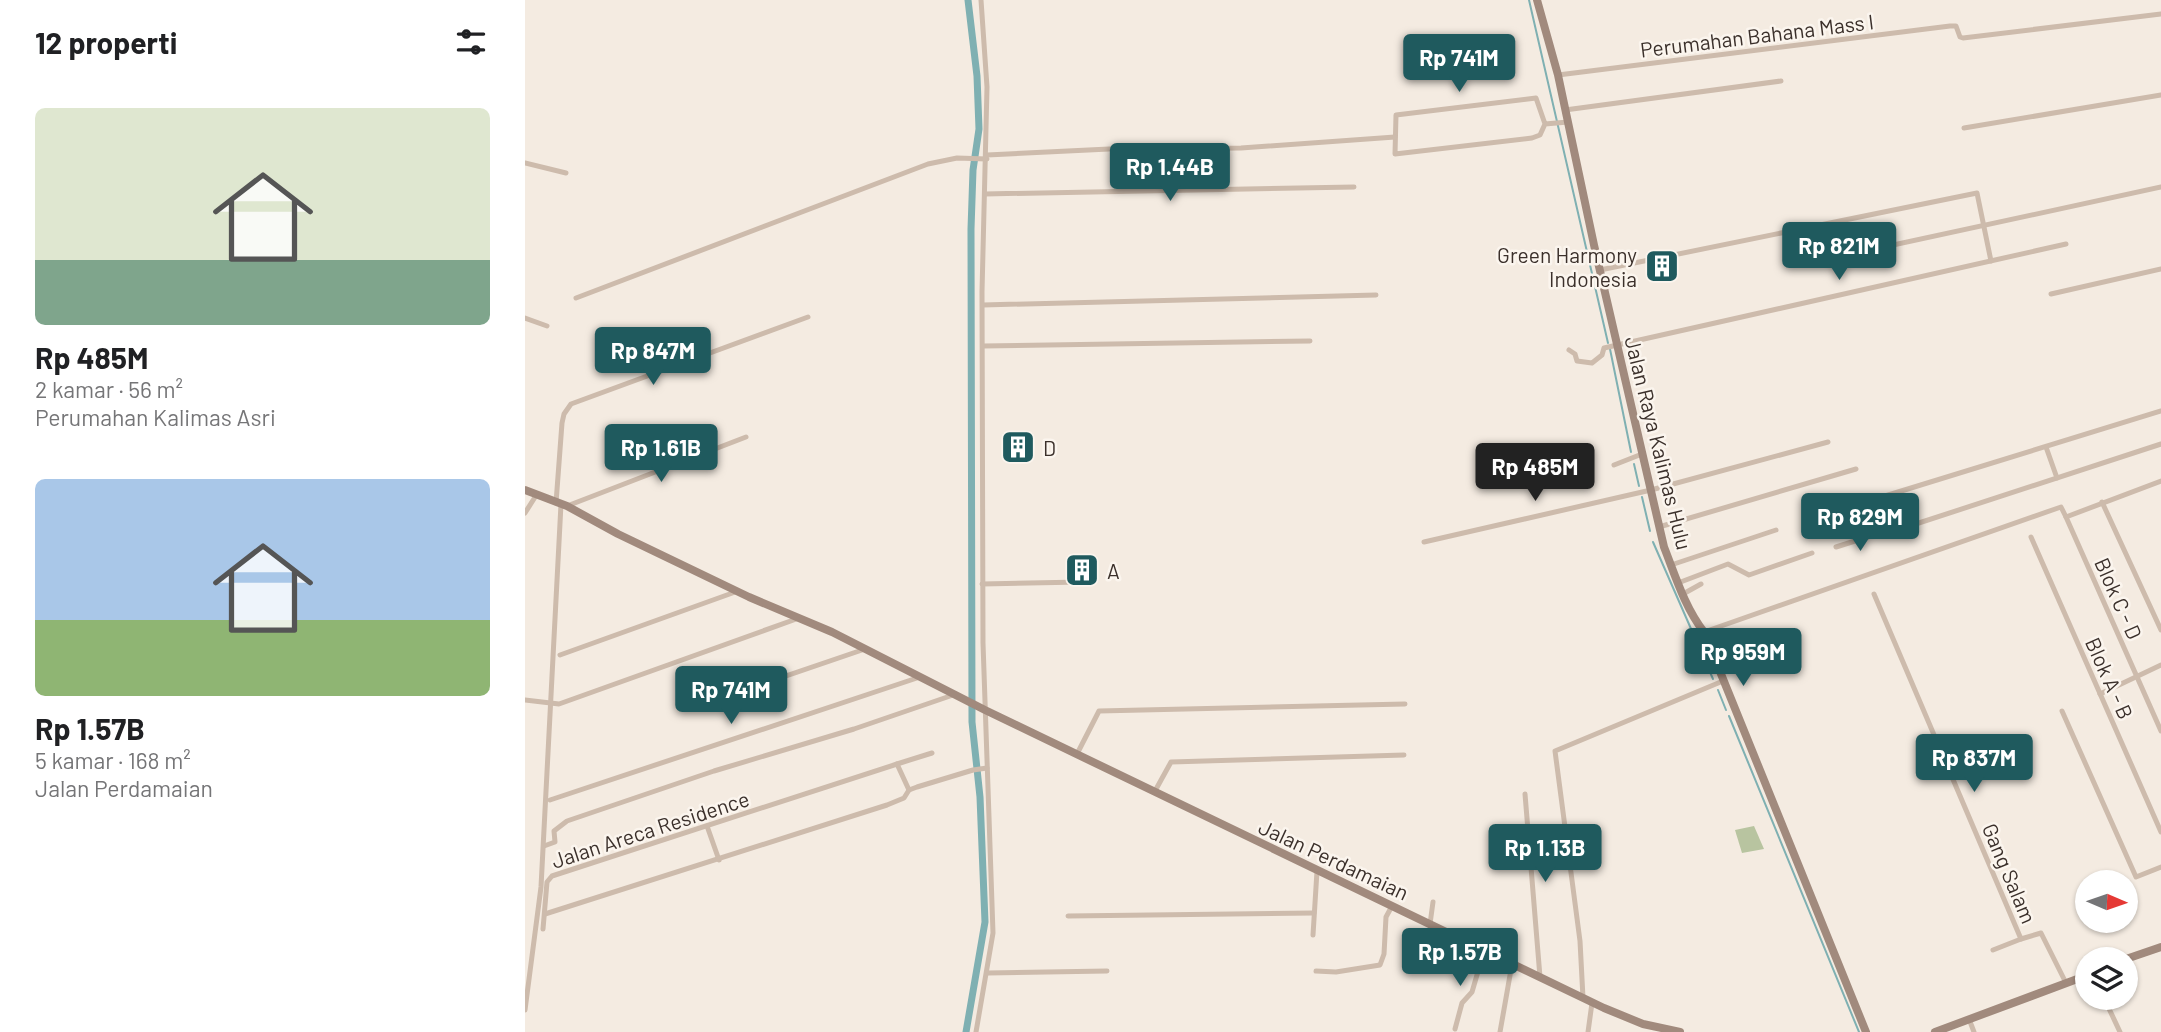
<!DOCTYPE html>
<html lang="id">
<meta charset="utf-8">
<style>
:root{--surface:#fff;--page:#f6f6f6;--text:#202124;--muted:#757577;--accent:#1f5a5e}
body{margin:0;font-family:Barlow,sans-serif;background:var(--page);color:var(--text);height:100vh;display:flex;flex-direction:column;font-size:26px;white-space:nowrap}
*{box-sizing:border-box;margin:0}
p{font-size:23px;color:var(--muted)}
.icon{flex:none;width:38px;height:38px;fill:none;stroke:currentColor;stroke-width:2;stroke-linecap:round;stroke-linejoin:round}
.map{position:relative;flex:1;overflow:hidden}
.drawer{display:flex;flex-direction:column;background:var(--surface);width:525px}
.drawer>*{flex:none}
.needle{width:46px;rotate:92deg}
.controls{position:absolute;left:1550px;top:870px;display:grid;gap:14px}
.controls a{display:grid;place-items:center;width:63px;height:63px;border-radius:50%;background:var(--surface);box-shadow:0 2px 5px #0004;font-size:35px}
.price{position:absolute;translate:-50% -60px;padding:0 16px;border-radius:7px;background:var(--accent);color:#fff;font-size:23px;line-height:46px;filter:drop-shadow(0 2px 4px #0008)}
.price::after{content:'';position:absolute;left:50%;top:42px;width:21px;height:16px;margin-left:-10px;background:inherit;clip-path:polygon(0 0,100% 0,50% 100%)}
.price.active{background:#222;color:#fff}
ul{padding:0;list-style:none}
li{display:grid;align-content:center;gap:14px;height:371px;padding:0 35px}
li span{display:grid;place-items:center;height:217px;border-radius:10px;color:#555}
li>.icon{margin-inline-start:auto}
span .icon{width:126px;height:126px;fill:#fffc;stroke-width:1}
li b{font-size:30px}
h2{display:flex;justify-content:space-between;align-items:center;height:84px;padding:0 35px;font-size:30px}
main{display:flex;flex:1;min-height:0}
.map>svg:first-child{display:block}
</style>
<main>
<section class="drawer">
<h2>12 properti<svg class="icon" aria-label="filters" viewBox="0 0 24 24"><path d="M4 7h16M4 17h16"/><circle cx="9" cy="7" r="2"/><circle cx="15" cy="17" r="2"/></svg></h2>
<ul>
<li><span style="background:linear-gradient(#dfe7d0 70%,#7fa58c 0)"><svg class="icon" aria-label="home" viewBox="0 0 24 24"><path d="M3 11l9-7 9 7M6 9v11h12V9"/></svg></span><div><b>Rp 485M</b><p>2 kamar · 56 m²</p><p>Perumahan Kalimas Asri</p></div></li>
<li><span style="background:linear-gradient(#a9c7e8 65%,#8fb573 0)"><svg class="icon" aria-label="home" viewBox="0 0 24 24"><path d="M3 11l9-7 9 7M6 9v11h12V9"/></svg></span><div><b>Rp 1.57B</b><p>5 kamar · 168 m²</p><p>Jalan Perdamaian</p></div></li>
</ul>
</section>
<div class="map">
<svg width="1636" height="1032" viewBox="0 0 1636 1032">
<rect width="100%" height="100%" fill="#f4ebe1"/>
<path fill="#b8c4a0" d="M1229,826L1239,849L1217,853L1210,830Z"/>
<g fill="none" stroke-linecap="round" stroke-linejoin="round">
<g stroke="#7fb0b2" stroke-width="2">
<path d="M1004,0L1083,343"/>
<path d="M1085,349L1106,452"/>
<path d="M1109,464L1114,486"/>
<path d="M1117,497L1125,531"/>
<path d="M1128,542L1188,679"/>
<path d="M1193,690L1201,710"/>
<path d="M1204,716L1334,1032"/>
</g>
<path stroke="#7fb0b2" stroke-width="7" d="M441,1032L460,922L455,797L447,722L446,229L448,170L454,129L452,76L443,0"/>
<g stroke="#cdbbac" stroke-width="5">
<path d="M1033,75L1425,26H1431L1435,37L1438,38L1636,14"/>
<path d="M1040,110L1256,81"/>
<path d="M1020,124L1011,98L871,115L870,154L1007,138L1015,135L1020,124L1043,122"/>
<path d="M1439,128L1636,95"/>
<path d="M462,155L584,149L716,148L870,137"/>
<path d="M0,163L41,173"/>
<path d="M460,194L829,187"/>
<path d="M1322,255L1636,187"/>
<path d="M1075,270L1452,193L1466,261"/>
<path d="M1526,294L1636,269"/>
<path d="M51,298L403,164L432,158L462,159"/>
<path d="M458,305L851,295"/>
<path d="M0,318L22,326"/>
<path d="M458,346L785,341"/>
<path d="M1044,350L1050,354L1052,361L1067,363L1077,355L1079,348L1541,244"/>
<path d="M1636,411L1347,500L1345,505L1352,534L1357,535L1636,444"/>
<path d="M1521,447L1532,478"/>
<path d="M1089,465L1117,454"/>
<path d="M1636,481L1541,517L1636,731"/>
<path d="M1577,502L1636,630"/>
<path d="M31,503L37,423L39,414L46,404L283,317"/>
<path d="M42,506L221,437"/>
<path d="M0,513L12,494"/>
<path d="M1134,527L1331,469"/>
<path d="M1506,537L1636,832"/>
<path d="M899,542L1126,490L1303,442"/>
<path d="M1311,547L1352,534"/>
<path d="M1146,565L1251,530"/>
<path d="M1153,583L1203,564L1224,575L1287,553"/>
<path d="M457,584L557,582"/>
<path d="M1158,594L1176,584"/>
<path d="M1349,594L1496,939L1516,933L1541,983"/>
<path d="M1179,632L1536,507L1541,517"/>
<path d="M35,655L213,591"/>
<path d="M208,694L340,649"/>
<path d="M1575,694L1636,665"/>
<path d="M0,700L34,704L274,618"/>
<path d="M1537,711L1611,877L1636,867"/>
<path d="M552,754L574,711L880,704"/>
<path d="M372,764L407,753"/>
<path d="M630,791L646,762L879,755"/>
<path d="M1000,794L1015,977"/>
<path d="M25,800L395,677"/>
<path d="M182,826L194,860"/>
<path d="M19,846L30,842L29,831L42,821L189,771L329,729L431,694"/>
<path d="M20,914L362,805L379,798L384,790L392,787L448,770L462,768"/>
<path d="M543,916L789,913"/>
<path d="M905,924L908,902"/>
<path d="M18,929L22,882L27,876L372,764L384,790"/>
<path d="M788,935L792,871"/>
<path d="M1468,950L1496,939"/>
<path d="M791,971L811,972L855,965L859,954L861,917L867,906"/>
<path d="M463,973L582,971"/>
<path d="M1058,998L1055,941L1030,751L1198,681"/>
<path d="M1579,998L1595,1032"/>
<path d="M0,1010L16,887L36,504"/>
<path d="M1444,1019L1449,1032"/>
<path d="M930,1029L937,1003L947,992L959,951"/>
<path d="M451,1032L468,933L458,643L457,292L462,87L456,0"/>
<path d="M975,1032L987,964"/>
<path d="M1063,1032L1067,1003"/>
</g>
<g stroke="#a18a7d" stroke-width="8">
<path d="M1012,0L1033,75L1069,245L1139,547C1150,575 1160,608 1179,632L1341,1032"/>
<path d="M0,490L42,506L93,534L224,597L307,632L460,710L1079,1008L1118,1024L1155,1032"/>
<path d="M1601,959L1636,947"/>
<path d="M1410,1032L1563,975"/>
</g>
</g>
<defs>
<g id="building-square" transform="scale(1.75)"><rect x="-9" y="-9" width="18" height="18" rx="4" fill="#1f5a5e" stroke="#fbf5ee"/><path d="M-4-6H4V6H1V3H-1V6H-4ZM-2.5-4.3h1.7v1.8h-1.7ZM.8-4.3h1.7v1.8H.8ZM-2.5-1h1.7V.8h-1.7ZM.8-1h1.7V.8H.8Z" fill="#fff"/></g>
</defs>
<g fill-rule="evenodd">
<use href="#building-square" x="1137" y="266"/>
<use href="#building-square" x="493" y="447"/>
<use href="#building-square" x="557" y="570"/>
</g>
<g text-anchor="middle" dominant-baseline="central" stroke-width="5" stroke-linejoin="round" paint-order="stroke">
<g font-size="21" fill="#3b302b" stroke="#fbf5ee">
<text transform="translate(1232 35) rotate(-7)">Perumahan Bahana Mass I</text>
<text transform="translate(1134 443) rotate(76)">Jalan Raya Kalimas Hulu</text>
<text transform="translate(1594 598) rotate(66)">Blok C - D</text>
<text transform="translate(1585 678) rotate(66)">Blok A - B</text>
<text transform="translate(125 829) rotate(-18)">Jalan Areca Residence</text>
<text transform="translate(809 859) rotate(25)">Jalan Perdamaian</text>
<text transform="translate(1485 873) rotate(67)">Gang Salam</text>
</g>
<g font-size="21" fill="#3b302b" stroke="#fbf5ee" text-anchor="start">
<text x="1112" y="254" text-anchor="end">Green Harmony<tspan x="1112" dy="24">Indonesia</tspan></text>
<text x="518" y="447">D</text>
<text x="582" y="570">A</text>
</g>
</g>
</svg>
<div class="controls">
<a><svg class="needle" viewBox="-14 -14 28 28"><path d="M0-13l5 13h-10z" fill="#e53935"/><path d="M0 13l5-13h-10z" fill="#757577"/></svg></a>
<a><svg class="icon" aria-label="layers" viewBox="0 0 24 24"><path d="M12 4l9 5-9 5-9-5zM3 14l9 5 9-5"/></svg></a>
</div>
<b class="price" style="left:934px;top:94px">Rp 741M</b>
<b class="price" style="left:645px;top:203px">Rp 1.44B</b>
<b class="price" style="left:1314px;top:282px">Rp 821M</b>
<b class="price" style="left:128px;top:387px">Rp 847M</b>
<b class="price" style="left:136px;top:484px">Rp 1.61B</b>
<b class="price active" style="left:1010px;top:503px">Rp 485M</b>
<b class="price" style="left:1335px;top:553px">Rp 829M</b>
<b class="price" style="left:1218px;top:688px">Rp 959M</b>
<b class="price" style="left:206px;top:726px">Rp 741M</b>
<b class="price" style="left:1449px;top:794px">Rp 837M</b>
<b class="price" style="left:1020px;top:884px">Rp 1.13B</b>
<b class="price" style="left:935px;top:988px">Rp 1.57B</b>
</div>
</main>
